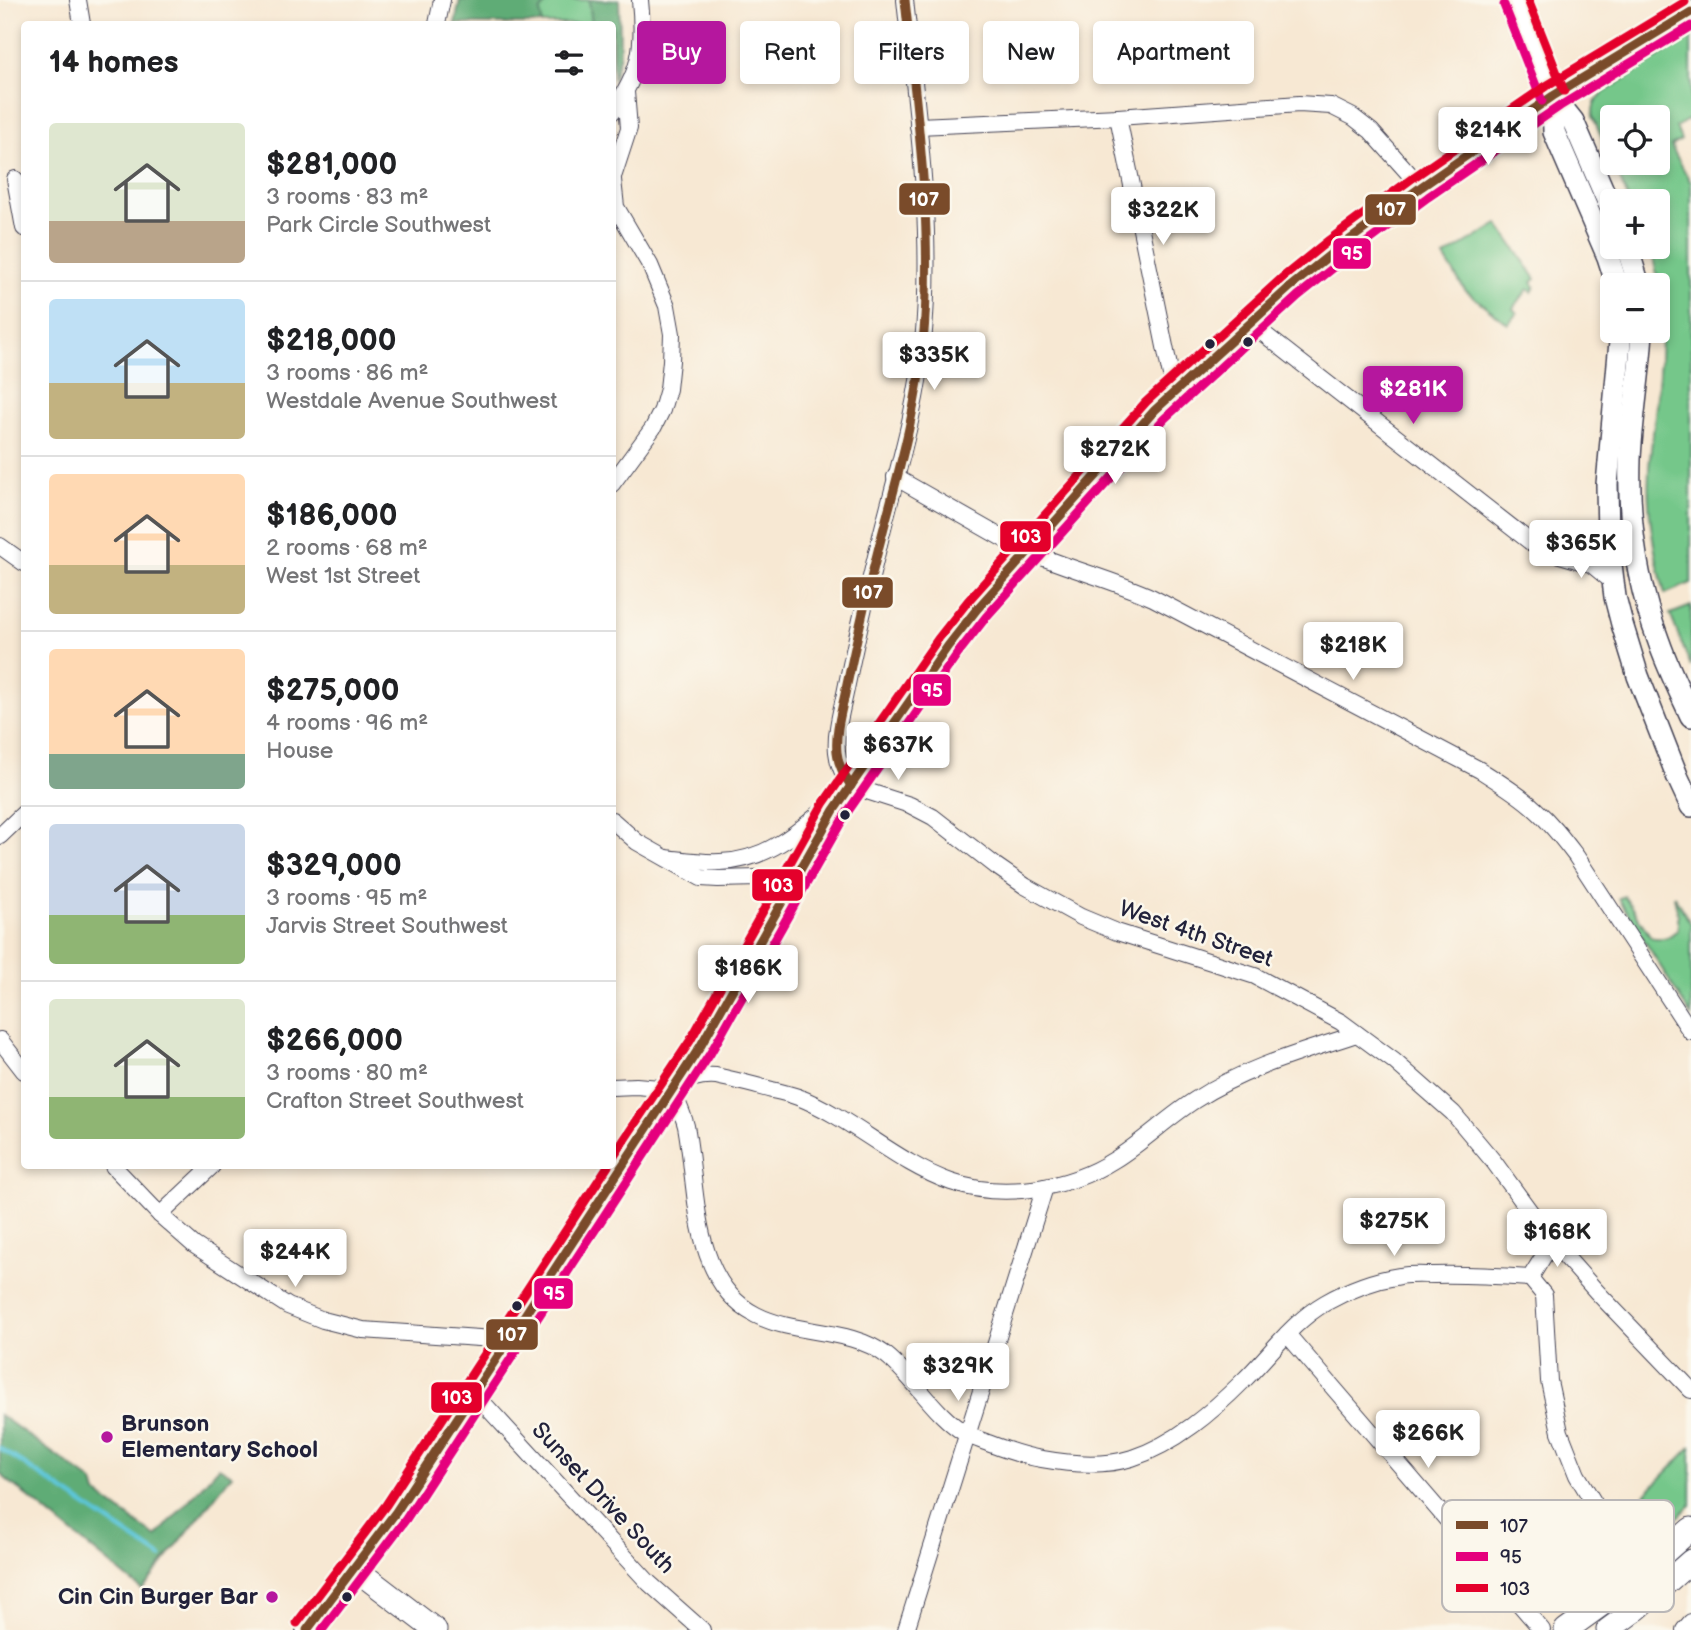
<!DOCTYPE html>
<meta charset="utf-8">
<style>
:root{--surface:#fff;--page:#f6f6f6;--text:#202124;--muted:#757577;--line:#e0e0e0;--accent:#b5179e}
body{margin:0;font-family:"Balsamiq Sans",sans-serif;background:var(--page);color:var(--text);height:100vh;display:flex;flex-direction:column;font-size:26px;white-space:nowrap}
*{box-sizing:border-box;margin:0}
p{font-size:23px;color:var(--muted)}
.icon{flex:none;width:38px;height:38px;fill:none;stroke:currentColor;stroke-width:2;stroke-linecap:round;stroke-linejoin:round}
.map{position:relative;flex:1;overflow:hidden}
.panel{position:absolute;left:21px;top:21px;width:595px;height:1148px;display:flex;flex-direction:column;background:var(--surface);border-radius:7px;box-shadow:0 4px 10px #0003}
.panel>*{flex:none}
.banner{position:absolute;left:637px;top:21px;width:665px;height:63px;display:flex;gap:14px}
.controls{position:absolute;left:1600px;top:105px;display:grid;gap:14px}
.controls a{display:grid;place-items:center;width:70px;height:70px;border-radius:7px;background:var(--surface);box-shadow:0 4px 10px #0003;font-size:35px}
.price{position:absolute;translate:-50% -60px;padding:0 16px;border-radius:7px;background:#fff;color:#222;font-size:23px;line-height:46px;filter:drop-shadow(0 2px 4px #0008)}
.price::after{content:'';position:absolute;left:50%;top:42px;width:21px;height:16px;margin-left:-10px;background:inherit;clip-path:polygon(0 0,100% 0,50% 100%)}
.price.active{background:var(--accent);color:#fff}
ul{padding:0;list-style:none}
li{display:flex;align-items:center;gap:21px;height:175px;padding:0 28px}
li+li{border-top:2px solid var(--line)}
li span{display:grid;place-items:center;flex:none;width:196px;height:140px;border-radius:7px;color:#555}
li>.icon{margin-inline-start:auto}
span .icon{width:84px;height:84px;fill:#fffc;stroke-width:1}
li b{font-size:30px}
h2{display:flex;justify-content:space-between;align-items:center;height:84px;padding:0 28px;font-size:30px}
.pill{padding:0 24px;border-radius:7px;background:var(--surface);box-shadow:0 4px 10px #0003;font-size:24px;line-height:63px}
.pill.active{background:var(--accent);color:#fff}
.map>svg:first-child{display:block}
</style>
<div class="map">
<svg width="1691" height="1630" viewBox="0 0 1691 1630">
<rect width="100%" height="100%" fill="#fbf7ec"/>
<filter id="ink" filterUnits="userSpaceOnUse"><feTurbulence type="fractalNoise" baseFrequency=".0143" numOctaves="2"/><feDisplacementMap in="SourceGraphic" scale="14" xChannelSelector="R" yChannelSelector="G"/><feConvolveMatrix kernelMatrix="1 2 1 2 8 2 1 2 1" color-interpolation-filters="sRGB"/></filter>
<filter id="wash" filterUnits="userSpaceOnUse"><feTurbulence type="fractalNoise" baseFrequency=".00686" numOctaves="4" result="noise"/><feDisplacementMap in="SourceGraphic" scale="28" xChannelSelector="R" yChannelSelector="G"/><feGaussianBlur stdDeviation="1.57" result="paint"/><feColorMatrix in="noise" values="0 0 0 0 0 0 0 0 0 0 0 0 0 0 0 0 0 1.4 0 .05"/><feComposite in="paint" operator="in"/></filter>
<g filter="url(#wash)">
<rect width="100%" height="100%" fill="#f7e8d3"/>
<g fill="#74c78a" stroke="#4b7462" stroke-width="2">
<path d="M460,0H619L620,53L613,81L612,24H455Z"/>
<path d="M1691,36V118L1676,127L1681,140L1671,146L1691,183V583L1665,594C1653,550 1644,495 1651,449C1654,425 1657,399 1659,374C1662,331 1665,288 1649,247H1657V201H1629L1613,163H1657V117H1612V161L1593,117C1592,106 1595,101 1603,93Z"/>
<path d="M1498,224L1536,279L1532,282L1535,287L1532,292L1528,289L1513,309L1517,313L1508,324L1465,290L1444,257Z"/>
<path d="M1691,606V667L1670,614Z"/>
<path d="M1624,896L1651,937C1663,940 1669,938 1678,929V915L1674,896L1691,924V1016L1619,899Z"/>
<path d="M1691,1447V1505L1635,1558L1608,1577L1611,1565L1635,1535L1627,1513Z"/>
</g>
<g fill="#5fac76" stroke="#406758" stroke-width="2">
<path d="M460,0H548L540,12L542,21L541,24H455Z"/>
<path d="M589,0H619L620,53L613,81L612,24H592Z"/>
<path d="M0,1415L93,1482L96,1493L156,1537L219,1467L232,1475L142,1590L0,1474Z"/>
</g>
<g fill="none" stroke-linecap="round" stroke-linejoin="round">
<path stroke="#5dc6d9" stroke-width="4.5" d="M0,1448L161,1557"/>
</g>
</g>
<g filter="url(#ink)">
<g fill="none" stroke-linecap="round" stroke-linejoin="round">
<g stroke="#424052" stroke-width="18">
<g id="minor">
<path d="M78,0L82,24"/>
<path d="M437,24L442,0"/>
<path d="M612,112C640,73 645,48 640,0"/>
<path d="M1118,117L1171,376L1177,388"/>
<path d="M918,126L1118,117L1299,104L1331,106L1353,117L1371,131L1421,187"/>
<path d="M612,171L616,207L650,265L667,306L672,334L671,361L668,389L662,410L653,428L612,484"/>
<path d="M614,174L629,128L626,92"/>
<path d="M15,179L24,228"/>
<path d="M1250,323L1533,544L1543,550L1591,564L1613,582"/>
<path d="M895,477L1018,547C1061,567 1109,578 1153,598L1480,770C1499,782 1519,794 1535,809C1551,823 1563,839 1576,856L1691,1032"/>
<path d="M0,546L24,563"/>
<path d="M1563,555L1589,545L1607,525"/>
<path d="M851,786L910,805L933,817L996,866L1025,886L1081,917L1117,932L1255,976L1341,1022L1394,1061L1453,1113L1494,1162L1550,1239L1597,1292L1691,1390"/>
<path d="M851,786C844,775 838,765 837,752C835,731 842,709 846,689C856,639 868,589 880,540C896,475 917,409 923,343C934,229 917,113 905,0"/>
<path d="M612,820L637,842L701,878L718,879L759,878L773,886L785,897"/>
<path d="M0,836L24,813"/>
<path d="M666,858C684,860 702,863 720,862C768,861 802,829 836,799"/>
<path d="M0,1040L24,1071"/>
<path d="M612,1087L636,1086L672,1089"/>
<path d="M674,1088C690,1079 697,1075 716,1076C735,1080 753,1085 772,1090C781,1092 790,1094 798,1097C852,1118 895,1162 951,1182C1003,1200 1068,1189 1114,1160C1143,1142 1167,1118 1195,1100C1244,1068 1302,1052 1357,1034"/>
<path d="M672,1089C677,1101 683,1114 686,1126C698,1188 691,1282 756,1315C797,1336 849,1327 886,1355C915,1378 933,1414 966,1434C973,1438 981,1440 988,1443C1006,1450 1023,1456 1042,1459C1070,1464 1104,1467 1132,1458C1175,1444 1212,1412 1243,1381C1270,1355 1292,1322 1325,1303C1348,1290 1374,1280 1400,1276C1411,1274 1423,1275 1434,1275C1466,1274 1498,1276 1530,1278"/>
<path d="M113,1166L160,1215L194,1245L288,1306L323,1320L363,1330L508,1340"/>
<path d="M160,1215L212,1166"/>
<path d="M1530,1278L1544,1295L1549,1381L1560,1432L1577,1475L1609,1528"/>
<path d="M1530,1278L1553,1241"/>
<path d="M1287,1334L1542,1630"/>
<path d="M474,1393L649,1583L702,1630"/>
<path d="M906,1630L1045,1187"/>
<path d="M1684,1630L1691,1622"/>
</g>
</g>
<g stroke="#424052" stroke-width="24">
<g id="major">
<path d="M1515,0L1553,96L1573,121L1612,211"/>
<path d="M1553,96L1554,132L1608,257L1617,285"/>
<path d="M1627,247L1639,285"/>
<path d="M1621,331L1607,484L1608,540L1615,597L1622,624L1638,676L1678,778L1691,806"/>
<path d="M1642,331C1640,373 1632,416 1630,459C1628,520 1637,584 1659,642C1668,668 1680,692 1691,716"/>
<path d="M307,1630L396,1512L700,1047L834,810L948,646L977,609L1155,410L1290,287L1336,250L1421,187L1553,96L1691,12"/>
</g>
</g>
<g stroke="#424052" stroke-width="25">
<g id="highway">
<path d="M354,1568L435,1630"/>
<path d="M1566,1630L1623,1589L1691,1529"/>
<path d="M1608,1630L1638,1608L1691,1561"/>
</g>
</g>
<use href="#minor" stroke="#fff" stroke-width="16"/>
<use href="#major" stroke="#fff" stroke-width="21"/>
<use href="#highway" stroke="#fff" stroke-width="23"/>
<g stroke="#fbf7ec" stroke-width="14">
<g id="bus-1">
<path d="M851,786C844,775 838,765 837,752C835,731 842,710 846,689C853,657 860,624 868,591C887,509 915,427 923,343C934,229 917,114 905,0"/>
<path d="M307,1630L396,1512L700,1047L834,810L948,646L977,609L1155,410L1290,287L1336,250L1421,187L1553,96L1691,12"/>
</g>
</g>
<g stroke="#fbf7ec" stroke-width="14">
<g id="bus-2">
<path d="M1504,5L1542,101"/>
<path d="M322,1630L406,1519L710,1054L844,817L958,653L986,617L1164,419L1298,296L1343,260L1428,197L1560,106L1691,26"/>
</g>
</g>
<g stroke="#fbf7ec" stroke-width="14">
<g id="bus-3">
<path d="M1528,0L1564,91"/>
<path d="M612,1158L690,1041L823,804L938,639L968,601L1146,402L1282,278L1329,240L1414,177L1546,86L1685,2"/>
<path d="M297,1623L386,1505L608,1166"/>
</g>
</g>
<use href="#bus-1" stroke="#7a4b2a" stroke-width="9"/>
<use href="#bus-2" stroke="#e5007d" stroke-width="9"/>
<use href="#bus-3" stroke="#e4002b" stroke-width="9"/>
</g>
</g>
<g fill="#22223b" stroke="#fbf7ec" stroke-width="2.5">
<circle cx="1248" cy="342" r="6"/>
<circle cx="1210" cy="344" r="6"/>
<circle cx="845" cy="815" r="6"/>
<circle cx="517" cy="1306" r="6"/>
<circle cx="347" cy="1597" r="6"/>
</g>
<g fill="#b5179e" stroke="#fbf7ec" stroke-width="2.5">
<circle cx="107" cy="1437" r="7"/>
<circle cx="272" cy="1597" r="7"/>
</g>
<g text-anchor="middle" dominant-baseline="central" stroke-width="5" stroke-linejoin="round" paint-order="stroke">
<g font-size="23" fill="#22223b" stroke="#fbf7ec">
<text transform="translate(1196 934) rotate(19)">West 4th Street</text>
<text transform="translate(603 1498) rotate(47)">Sunset Drive South</text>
</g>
<g font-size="23" font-weight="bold" fill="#22223b" stroke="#fbf7ec" text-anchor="start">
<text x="121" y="1424">Brunson<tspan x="121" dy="26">Elementary School</tspan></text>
<text x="258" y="1597" text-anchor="end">Cin Cin Burger Bar</text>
</g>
</g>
<rect x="1442" y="1500" width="232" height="112" rx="10" fill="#fbf7ec" stroke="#bab7b7" stroke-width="2"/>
<rect x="1456" y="1521" width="32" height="8" fill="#7a4b2a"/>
<rect x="1456" y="1552" width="32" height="9" fill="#e5007d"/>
<rect x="1456" y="1584" width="32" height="8" fill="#e4002b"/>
<g font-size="19" fill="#22223b">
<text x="1500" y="1532">107</text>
<text x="1500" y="1563">95</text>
<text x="1500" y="1595">103</text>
</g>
<g stroke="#fbf7ec" stroke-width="2.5">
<rect x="898" y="182" width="53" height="34" rx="7" fill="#7a4b2a"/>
<rect x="1364" y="193" width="53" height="33" rx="7" fill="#7a4b2a"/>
<rect x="1332" y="237" width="40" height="33" rx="7" fill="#e5007d"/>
<rect x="999" y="520" width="53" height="33" rx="7" fill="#e4002b"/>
<rect x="841" y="576" width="53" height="33" rx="7" fill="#7a4b2a"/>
<rect x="912" y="673" width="40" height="34" rx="7" fill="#e5007d"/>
<rect x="751" y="868" width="53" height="34" rx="7" fill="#e4002b"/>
<rect x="533" y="1277" width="41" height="33" rx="7" fill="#e5007d"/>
<rect x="485" y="1318" width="54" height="33" rx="7" fill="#7a4b2a"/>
<rect x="430" y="1381" width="53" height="33" rx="7" fill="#e4002b"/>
</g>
<g font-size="19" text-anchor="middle" font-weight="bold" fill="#fff">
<text x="924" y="206">107</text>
<text x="1391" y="216">107</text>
<text x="1352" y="260">95</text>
<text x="1026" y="543">103</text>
<text x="868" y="599">107</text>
<text x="932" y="697">95</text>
<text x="778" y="892">103</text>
<text x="554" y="1300">95</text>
<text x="512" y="1341">107</text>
<text x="457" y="1404">103</text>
</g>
</svg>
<div class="controls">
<a><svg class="icon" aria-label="locate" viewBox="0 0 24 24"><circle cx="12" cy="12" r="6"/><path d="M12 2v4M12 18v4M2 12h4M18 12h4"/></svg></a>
<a>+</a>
<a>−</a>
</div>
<b class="price" style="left:1488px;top:167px">$214K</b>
<b class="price" style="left:1163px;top:247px">$322K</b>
<b class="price" style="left:934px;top:392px">$335K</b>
<b class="price active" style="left:1413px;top:426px">$281K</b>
<b class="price" style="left:1115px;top:486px">$272K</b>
<b class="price" style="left:1581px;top:580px">$365K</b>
<b class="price" style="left:1353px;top:682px">$218K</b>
<b class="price" style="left:898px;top:782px">$637K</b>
<b class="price" style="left:748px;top:1005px">$186K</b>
<b class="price" style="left:1394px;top:1258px">$275K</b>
<b class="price" style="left:1557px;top:1269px">$168K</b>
<b class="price" style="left:295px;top:1289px">$244K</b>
<b class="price" style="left:958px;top:1403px">$329K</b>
<b class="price" style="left:1428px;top:1470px">$266K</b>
<div class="banner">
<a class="pill active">Buy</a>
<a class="pill">Rent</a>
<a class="pill">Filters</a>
<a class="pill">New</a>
<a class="pill">Apartment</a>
</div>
<section class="panel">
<h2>14 homes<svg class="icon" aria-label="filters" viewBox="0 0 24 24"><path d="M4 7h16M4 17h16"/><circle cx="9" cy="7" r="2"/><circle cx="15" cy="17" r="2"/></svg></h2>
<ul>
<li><span style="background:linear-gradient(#dfe7d0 70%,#b9a48a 0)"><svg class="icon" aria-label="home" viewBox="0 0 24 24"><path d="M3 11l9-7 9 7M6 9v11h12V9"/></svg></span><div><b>$281,000</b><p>3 rooms · 83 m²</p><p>Park Circle Southwest</p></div></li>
<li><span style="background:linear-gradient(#bfe0f5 60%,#c2b280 0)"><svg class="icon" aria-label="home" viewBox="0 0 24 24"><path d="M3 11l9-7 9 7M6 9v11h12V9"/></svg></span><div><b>$218,000</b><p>3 rooms · 86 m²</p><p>Westdale Avenue Southwest</p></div></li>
<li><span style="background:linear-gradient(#ffd9b3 65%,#c2b280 0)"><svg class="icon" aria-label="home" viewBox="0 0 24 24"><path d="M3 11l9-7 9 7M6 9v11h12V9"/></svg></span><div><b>$186,000</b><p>2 rooms · 68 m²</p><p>West 1st Street</p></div></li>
<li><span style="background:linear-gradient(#ffd9b3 75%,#7fa58c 0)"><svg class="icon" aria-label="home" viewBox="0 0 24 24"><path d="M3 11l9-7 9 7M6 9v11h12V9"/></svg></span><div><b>$275,000</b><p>4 rooms · 96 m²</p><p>House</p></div></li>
<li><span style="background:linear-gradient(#c9d6e8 65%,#8fb573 0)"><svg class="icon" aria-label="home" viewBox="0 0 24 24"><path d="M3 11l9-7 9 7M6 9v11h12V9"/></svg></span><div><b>$329,000</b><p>3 rooms · 95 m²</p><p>Jarvis Street Southwest</p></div></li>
<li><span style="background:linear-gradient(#dfe7d0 70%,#8fb573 0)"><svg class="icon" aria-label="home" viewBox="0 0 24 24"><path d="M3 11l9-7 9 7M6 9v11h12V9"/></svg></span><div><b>$266,000</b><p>3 rooms · 80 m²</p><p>Crafton Street Southwest</p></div></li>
</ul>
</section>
</div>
